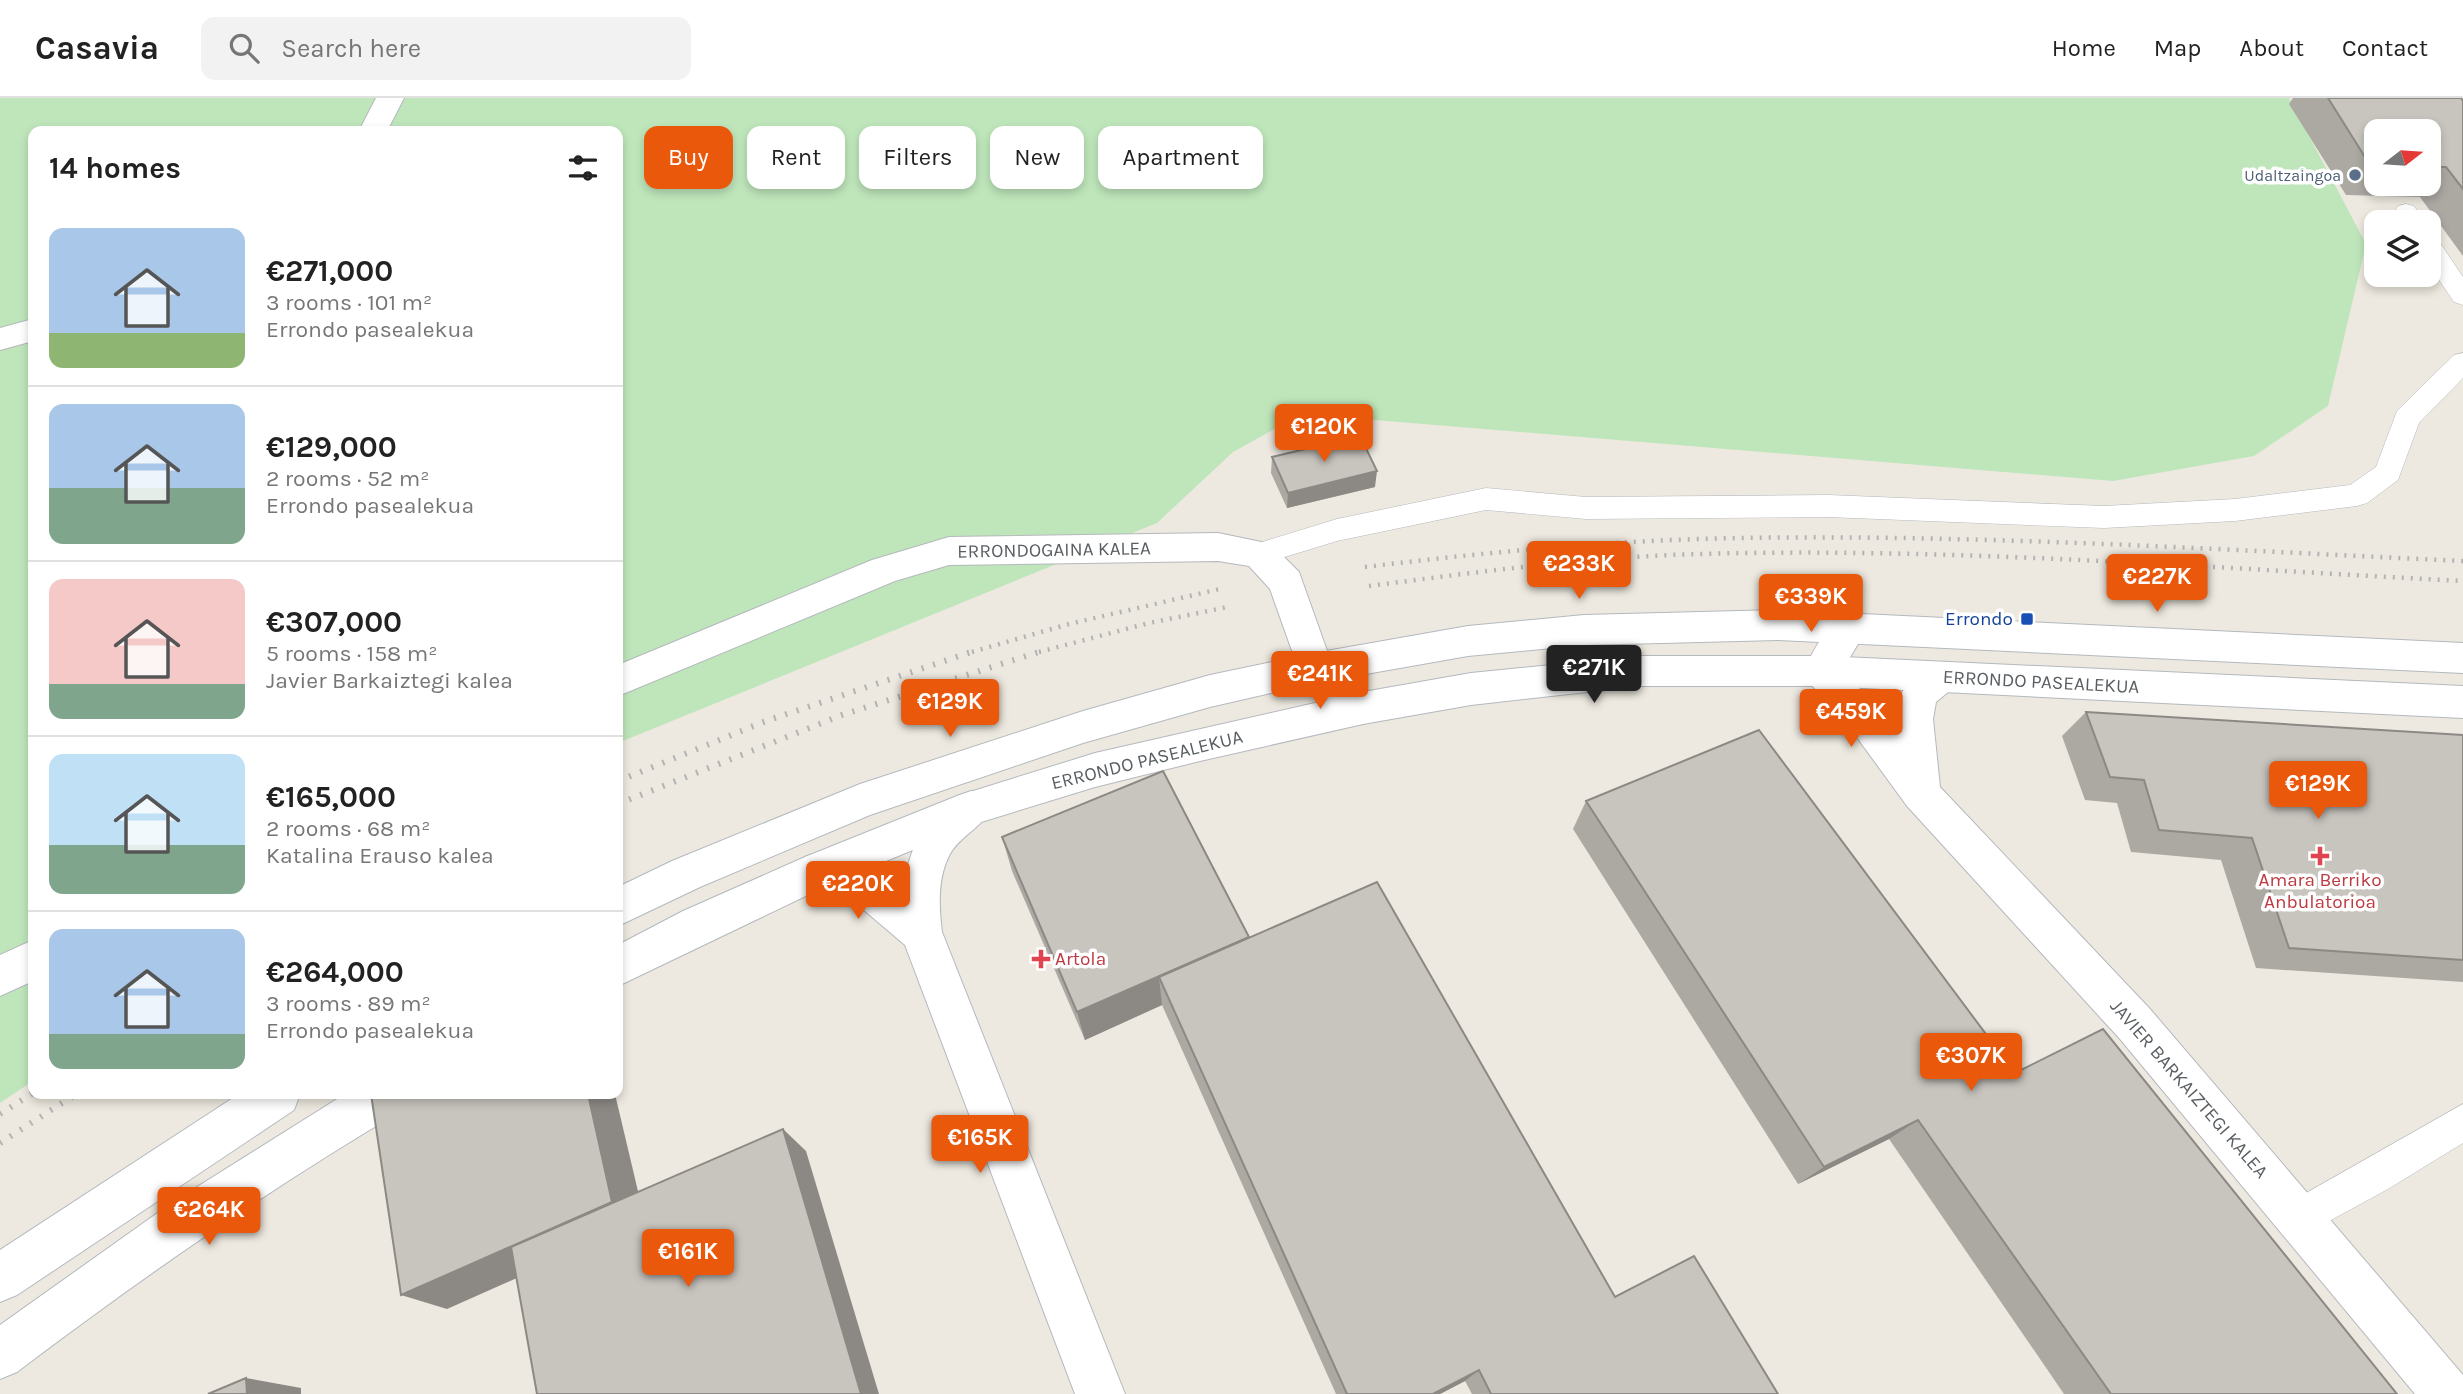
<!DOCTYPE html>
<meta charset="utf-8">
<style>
:root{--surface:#fff;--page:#f2f2f2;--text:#222;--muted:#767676;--line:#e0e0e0;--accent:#ea580c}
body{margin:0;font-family:Karla,sans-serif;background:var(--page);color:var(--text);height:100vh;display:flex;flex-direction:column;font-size:26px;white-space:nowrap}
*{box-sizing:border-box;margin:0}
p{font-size:23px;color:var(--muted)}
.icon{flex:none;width:38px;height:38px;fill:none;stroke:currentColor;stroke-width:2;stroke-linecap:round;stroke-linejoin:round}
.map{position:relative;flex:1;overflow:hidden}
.details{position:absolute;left:28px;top:28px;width:595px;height:973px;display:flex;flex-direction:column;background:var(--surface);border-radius:14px;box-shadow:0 4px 10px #0003}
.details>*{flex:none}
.hud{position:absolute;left:644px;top:28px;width:665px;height:63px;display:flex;gap:14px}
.needle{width:46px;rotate:73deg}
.fabs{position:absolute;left:2364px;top:21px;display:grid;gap:14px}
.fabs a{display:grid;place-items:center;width:77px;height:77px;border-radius:14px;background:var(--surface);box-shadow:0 4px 10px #0003;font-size:35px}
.price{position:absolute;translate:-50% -60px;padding:0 16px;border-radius:7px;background:var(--accent);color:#fff;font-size:23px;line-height:46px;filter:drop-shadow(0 2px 4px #0008)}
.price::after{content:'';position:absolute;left:50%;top:42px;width:21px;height:16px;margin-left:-10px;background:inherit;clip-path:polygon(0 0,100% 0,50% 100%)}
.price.on{background:#222;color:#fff}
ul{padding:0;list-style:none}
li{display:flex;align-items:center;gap:21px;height:175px;padding:0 21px}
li+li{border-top:2px solid var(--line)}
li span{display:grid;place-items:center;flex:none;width:196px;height:140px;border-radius:14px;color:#555}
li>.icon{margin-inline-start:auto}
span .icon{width:84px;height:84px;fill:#fffc;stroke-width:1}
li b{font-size:30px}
h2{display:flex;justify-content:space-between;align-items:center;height:84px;padding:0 21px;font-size:30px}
.tag{padding:0 24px;border-radius:14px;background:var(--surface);box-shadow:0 4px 10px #0003;font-size:24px;line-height:63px}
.tag.on{background:var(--accent);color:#fff}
header{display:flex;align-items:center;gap:42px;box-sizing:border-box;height:98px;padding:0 35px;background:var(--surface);border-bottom:2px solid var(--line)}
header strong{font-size:33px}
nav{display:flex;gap:38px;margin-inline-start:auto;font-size:24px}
.search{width:490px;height:63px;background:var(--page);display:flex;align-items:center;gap:18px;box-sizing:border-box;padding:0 24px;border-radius:14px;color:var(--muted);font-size:26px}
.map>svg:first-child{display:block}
</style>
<header>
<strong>Casavia</strong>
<div class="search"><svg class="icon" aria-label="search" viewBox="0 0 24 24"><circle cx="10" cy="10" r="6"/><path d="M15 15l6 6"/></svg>Search here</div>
<nav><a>Home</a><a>Map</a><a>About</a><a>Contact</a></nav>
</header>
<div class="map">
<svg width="2463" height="1296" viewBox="0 0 2463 1296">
<rect width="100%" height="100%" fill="#ede9e0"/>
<path fill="#bfe6bb" d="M0,0H2289L2366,146L2328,308L2254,358L2113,383L1302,316L1233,354L1157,425L618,645V33H33V983L0,1005Z"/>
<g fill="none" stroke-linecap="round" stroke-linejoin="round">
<g stroke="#b4b8bc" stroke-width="1">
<g id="lane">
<path d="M2406,106L2414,108L2425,124H2401L2394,114L2398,108Z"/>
<path d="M2429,140L2438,142L2463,179V207L2454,204L2429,167Z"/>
<path d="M2463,255V280L2419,325L2398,382L2367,405L2357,408L2235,423L2104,430L1828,419L1586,421L1486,412L1337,443L1259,467L1249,464L1245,456L1249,448L1337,421L1486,390L1586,399L1828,397L2104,408L2235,401L2350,387L2376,369L2397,313L2454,257Z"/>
<path d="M2463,1006V1045L2388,1091L2311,1133L2298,1139L2285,1133L2279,1120L2285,1107Z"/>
</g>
</g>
<g stroke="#b4b8bc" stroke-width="2">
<g id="street">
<path d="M376,0H404L387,33H359Z"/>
<path d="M33,221V243L0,252V230Z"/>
<path d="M1218,435L1271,446L1299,474L1330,561L1376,599L1382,610L1376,621L1363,626L1350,621L1302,581L1270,491L1249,468L1218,463L949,467L895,483L618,598V567L872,462L949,439Z"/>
<path d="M1849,516L1862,521L1867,531L1843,571L1896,633C1893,600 1914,555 1953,568L1959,579L1953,590L1936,604L1933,621L1940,689L2150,911L2463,1277V1296H2415L2120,941L1907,708L1853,634L1809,584L1803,573C1814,553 1827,523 1849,516Z"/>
<path d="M971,693L985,698L991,710C982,730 960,738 950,756C937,780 939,809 942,834L1125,1296H1075L905,847L852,802L805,785L799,772L805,759L819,754L880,776L900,791L919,733L957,698Z"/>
<path d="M33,842V883L0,898V857Z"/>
</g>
</g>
<g stroke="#b4b9be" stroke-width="2">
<g id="secondary">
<path d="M1778,512L2463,545V575L1778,542L1584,547L1468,558L1315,585L1210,609L1083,645L870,717L700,789L618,828V789L672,763L860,686L1083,613L1210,577L1315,555L1468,528L1584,517Z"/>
<path d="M1641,558H1822L2463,588V620L1822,588H1641L1471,607L1363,626L1200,663L1095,689L978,725L833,785L618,888V847L683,813L805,759L957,698L1095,655L1363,594L1471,575Z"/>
<path d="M239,996H300L294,1012L17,1197L0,1204V1152Z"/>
<path d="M345,996H409L403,1012C269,1091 141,1180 17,1274L0,1281V1227L173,1104Z"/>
</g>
</g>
<use href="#lane" fill="#fff" fill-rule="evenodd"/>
<use href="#street" fill="#fff" fill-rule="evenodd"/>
<use href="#secondary" fill="#fff" fill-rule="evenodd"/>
<g stroke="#b2b3b3" stroke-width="4.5" stroke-dasharray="2 7" stroke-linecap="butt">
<path d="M1365,469C1489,454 1614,442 1740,440C1981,436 2222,452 2463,463"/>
<path d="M1369,488C1478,474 1588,459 1698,456C1953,449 2209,470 2463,483"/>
<path d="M972,554L1069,526L1224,490"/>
<path d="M1039,554L1149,525L1228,509"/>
</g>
<g stroke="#b2b3b3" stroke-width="6" stroke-dasharray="2 10" stroke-linecap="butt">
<path d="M618,683L766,623L977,552"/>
<path d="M618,706L842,617L1045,552"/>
<path d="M0,1016L33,995"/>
<path d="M0,1045L76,996"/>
</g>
</g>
<g fill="#aca9a3" fill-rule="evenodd">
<path d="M2293,0H2461L2463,3V158L2420,99L2346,97L2289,6ZM2376,33H2429V86H2376Z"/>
<path d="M1272,359L1375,389L1287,410L1271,375Z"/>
<path d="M2086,614L2463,637V884L2256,870L2221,762L2131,754L2117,705L2085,702L2062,638Z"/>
<path d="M1586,703L2015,975L2397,1296H2064L1889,1041L1798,1086L1573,731Z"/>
<path d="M1002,739L1249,839L1615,1199L1778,1296H1472L1465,1283L1440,1296H1336L1162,907L1085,942L1012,773Z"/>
</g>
<g fill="#8c8985">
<path d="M1377,373L1375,389L1287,410L1288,395Z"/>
<path d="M1159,879L1162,907L1085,942L1077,914Z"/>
<path d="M588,996H615L645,1123L447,1211L401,1197Z"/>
<path d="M1918,1022L1889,1041L1798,1086L1824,1069Z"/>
<path d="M783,1031L806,1053L879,1296H861Z"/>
<path d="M1479,1272L1465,1283L1440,1296H1433Z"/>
<path d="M246,1280L301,1290V1296H247Z"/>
</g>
<g fill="#c8c4be" stroke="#8c8985" stroke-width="2">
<path d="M2328,0H2461L2463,3V91L2446,69H2429V33H2376V67H2370Z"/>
<path d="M1360,338L1377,373L1288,395L1272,359Z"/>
<path d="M2086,614L2463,637V862L2289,850L2252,740L2159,732L2144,682L2110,679Z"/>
<path d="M1759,632L2015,975L2103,931L2397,1296H2111L1918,1022L1824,1069L1586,703Z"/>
<path d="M1163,673L1249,839L1077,914L1002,739Z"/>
<path d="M1377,784L1615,1199L1694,1158L1778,1296H1491L1479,1272L1433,1296H1347L1159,879Z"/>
<path d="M371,996H588L612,1104L401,1197Z"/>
<path d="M783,1031L861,1296H537L511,1149Z"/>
<path d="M246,1280L247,1296H208Z"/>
</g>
<circle fill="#5c6f8a" stroke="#fff" stroke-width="2.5" cx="2355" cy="77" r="7"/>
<rect fill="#1a4fb4" stroke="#fff" stroke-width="2.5" x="2020" y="514" width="14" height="14" rx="3.5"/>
<g fill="#e0444e" stroke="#fff" stroke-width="2.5">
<path d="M2316.5 747.5h7v7h7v7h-7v7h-7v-7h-7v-7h7z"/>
<path d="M1037.5 850.5h7v7h7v7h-7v7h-7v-7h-7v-7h7z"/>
</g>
<g text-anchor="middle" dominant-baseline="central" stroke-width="7" stroke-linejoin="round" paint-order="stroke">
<g font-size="16" fill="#4e5e75" stroke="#fff" text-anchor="end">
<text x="2341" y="77">Udaltzaingoa</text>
</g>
<g font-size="19" fill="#595e62" stroke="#fff">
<text transform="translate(1054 452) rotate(-1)">ERRONDOGAINA KALEA</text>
<text transform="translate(2041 584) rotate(3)">ERRONDO PASEALEKUA</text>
<text transform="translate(1147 662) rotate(-14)">ERRONDO PASEALEKUA</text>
<text transform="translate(2189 991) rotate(49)">JAVIER BARKAIZTEGI KALEA</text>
</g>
<g font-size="19" fill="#164399" stroke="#fff" text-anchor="end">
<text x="2013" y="521">Errondo</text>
</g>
<g font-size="19" fill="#be3a42" stroke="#fff">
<text x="2320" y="782">Amara Berriko<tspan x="2320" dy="22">Anbulatorioa</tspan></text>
<text x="1055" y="861" text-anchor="start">Artola</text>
</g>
</g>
</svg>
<div class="fabs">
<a><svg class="needle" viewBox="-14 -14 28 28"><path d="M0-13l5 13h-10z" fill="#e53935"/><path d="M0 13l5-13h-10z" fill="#767676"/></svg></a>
<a><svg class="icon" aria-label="layers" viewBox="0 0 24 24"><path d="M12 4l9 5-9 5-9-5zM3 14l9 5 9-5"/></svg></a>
</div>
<b class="price" style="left:1324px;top:366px">€120K</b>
<b class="price" style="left:1579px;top:503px">€233K</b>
<b class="price" style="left:2157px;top:516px">€227K</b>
<b class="price" style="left:1811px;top:536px">€339K</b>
<b class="price on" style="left:1594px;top:607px">€271K</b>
<b class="price" style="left:1320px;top:613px">€241K</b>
<b class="price" style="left:950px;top:641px">€129K</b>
<b class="price" style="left:1851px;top:651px">€459K</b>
<b class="price" style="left:2318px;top:723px">€129K</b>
<b class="price" style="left:858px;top:823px">€220K</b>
<b class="price" style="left:1971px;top:995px">€307K</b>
<b class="price" style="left:980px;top:1077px">€165K</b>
<b class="price" style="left:209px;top:1149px">€264K</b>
<b class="price" style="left:688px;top:1191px">€161K</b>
<div class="hud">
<a class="tag on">Buy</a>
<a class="tag">Rent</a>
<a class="tag">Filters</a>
<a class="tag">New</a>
<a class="tag">Apartment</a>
</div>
<section class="details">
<h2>14 homes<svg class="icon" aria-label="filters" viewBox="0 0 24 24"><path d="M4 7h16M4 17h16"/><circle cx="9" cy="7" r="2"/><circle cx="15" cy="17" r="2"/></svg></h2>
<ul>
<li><span style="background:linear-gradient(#a9c7e8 75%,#8fb573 0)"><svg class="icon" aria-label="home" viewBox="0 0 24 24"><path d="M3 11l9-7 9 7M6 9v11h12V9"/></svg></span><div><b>€271,000</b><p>3 rooms · 101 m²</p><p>Errondo pasealekua</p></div></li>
<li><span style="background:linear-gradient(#a9c7e8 60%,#7fa58c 0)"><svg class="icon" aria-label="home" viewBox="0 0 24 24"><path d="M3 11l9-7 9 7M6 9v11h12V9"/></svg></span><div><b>€129,000</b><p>2 rooms · 52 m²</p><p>Errondo pasealekua</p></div></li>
<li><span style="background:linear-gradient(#f6c9c9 75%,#7fa58c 0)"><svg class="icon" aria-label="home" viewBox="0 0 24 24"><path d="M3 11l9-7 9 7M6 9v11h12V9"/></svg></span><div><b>€307,000</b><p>5 rooms · 158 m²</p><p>Javier Barkaiztegi kalea</p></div></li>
<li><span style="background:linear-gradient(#bfe0f5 65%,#7fa58c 0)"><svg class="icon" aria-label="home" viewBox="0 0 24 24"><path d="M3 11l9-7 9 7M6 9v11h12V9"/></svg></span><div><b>€165,000</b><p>2 rooms · 68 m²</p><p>Katalina Erauso kalea</p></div></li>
<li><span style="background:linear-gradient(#a9c7e8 75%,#7fa58c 0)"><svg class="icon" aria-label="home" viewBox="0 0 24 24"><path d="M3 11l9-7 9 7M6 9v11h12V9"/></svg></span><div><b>€264,000</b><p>3 rooms · 89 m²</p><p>Errondo pasealekua</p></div></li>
</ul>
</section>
</div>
